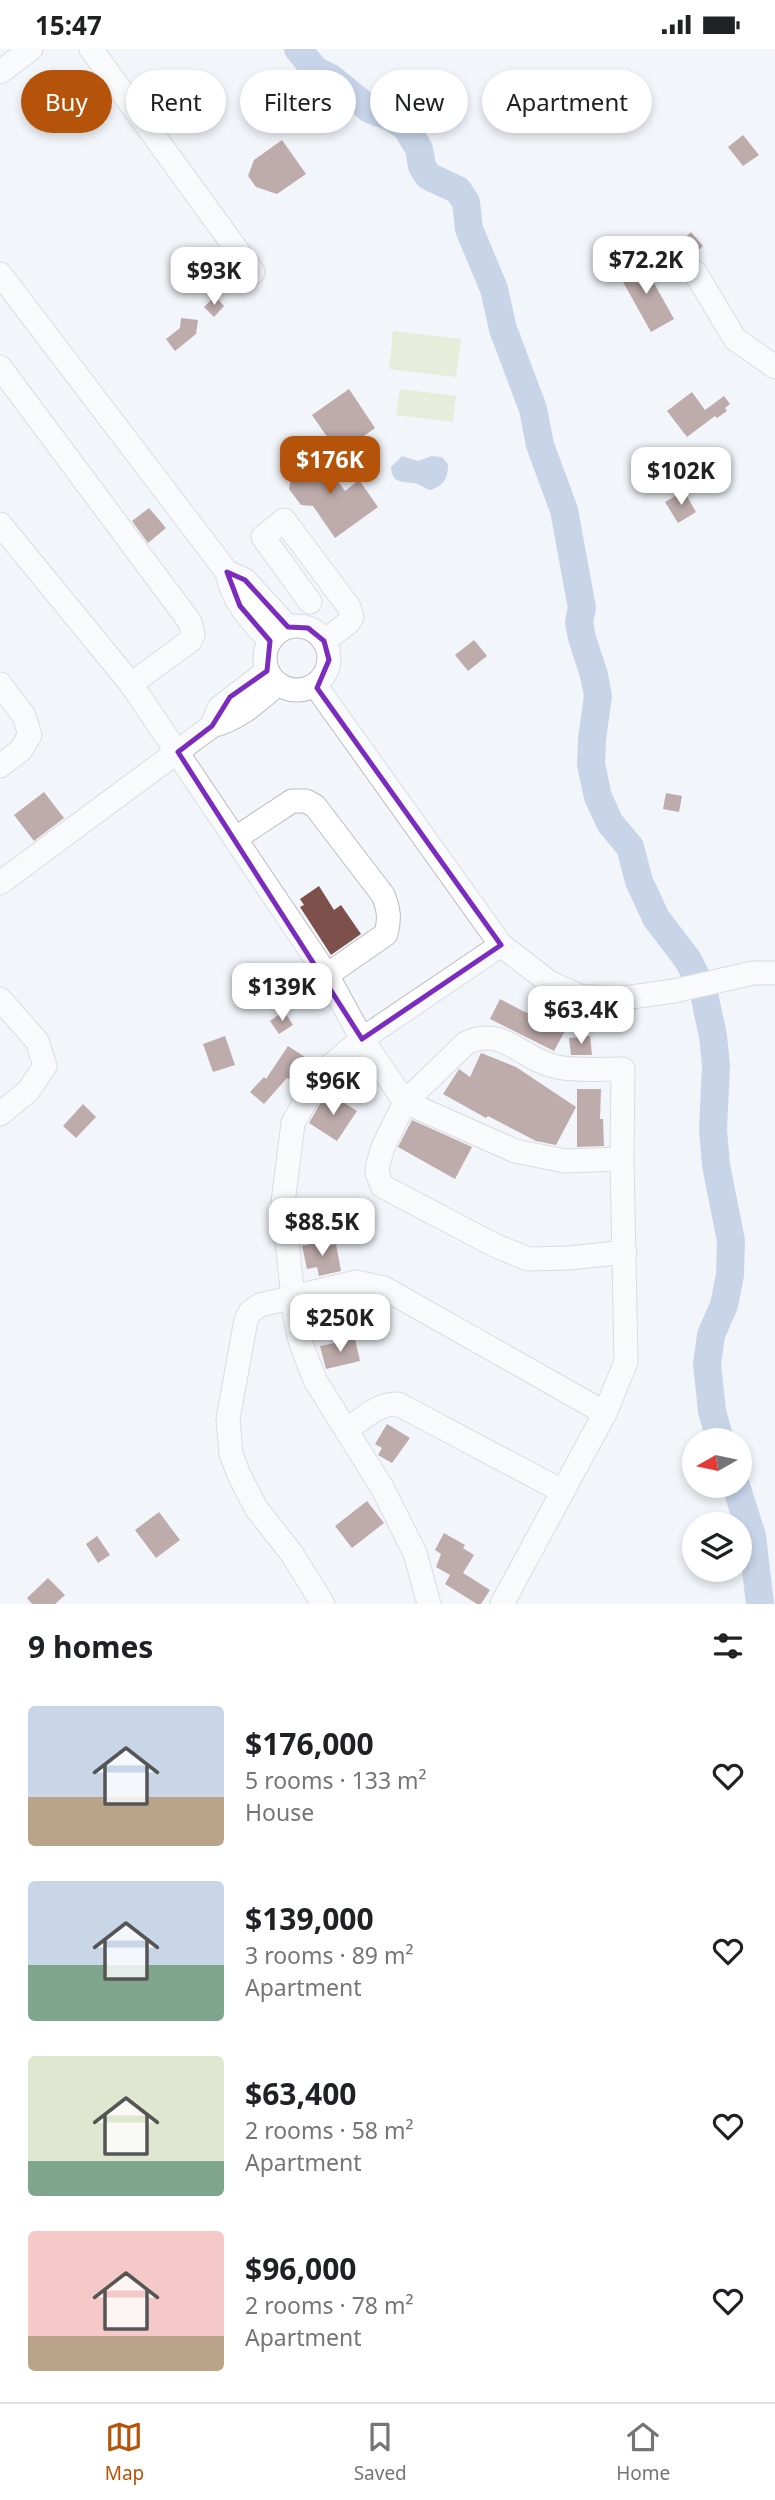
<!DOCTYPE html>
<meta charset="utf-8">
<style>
:root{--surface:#fff;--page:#f2f2f2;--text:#202124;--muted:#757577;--line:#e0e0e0;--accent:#b45309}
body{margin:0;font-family:"Noto Sans",sans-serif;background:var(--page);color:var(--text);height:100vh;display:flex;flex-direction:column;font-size:26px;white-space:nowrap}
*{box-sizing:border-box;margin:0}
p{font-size:23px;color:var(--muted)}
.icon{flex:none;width:38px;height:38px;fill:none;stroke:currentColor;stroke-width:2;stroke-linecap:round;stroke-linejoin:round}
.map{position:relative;height:1555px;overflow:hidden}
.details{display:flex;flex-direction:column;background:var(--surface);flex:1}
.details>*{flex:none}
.banner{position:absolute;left:21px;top:21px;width:733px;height:63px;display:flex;gap:14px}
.needle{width:46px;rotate:261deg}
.buttons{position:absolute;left:682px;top:1379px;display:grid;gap:14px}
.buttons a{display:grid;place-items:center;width:70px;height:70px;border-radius:50%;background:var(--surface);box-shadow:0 4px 10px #0003;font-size:35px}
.price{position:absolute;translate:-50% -60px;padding:0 16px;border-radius:14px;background:#fff;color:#222;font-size:23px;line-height:46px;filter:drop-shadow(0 2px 4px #0008)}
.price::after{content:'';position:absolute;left:50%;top:42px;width:21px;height:16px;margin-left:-10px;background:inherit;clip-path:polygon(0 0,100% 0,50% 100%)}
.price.active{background:var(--accent);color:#fff}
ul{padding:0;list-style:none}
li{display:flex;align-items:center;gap:21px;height:175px;padding:0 28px}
li span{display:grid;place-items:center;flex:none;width:196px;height:140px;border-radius:7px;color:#555}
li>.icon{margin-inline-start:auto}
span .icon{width:84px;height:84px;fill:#fffc;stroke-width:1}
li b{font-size:30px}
h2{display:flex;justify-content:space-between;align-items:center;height:84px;padding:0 28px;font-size:30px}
.chip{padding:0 24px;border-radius:32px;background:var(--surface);box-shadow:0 4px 10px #0003;font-size:24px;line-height:63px}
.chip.active{background:var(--accent);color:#fff}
.status{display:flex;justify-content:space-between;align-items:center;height:49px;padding:0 35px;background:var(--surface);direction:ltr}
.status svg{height:19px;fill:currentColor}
.tabs{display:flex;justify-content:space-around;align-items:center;height:98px;border-top:2px solid var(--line);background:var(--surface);font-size:19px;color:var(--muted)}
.tabs a{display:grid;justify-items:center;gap:4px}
.tabs .active{color:var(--accent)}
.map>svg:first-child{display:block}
</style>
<div class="status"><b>15:47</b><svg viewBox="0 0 49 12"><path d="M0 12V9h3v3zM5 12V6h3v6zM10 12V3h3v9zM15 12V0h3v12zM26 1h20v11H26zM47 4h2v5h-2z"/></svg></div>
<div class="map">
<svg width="775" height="1555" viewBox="0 0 775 1555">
<rect width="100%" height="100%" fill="#f2f5fa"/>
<g fill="#d9e3b5">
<path d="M393,282L461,290L456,328L389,320Z"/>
<path d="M400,340L456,347L453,373L396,366Z"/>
</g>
<path fill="#96aed5" d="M402,407L418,412L432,407L442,408L448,415C448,430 444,436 431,441C424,440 419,434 413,434C400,432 392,434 391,418Z"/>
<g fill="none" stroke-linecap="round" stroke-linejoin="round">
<g stroke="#96aed5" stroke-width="28">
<path d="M298,0L316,22L331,29L369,60L390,68L406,78L419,100L422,117L428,127L458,141L466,153L469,180L494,240L503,280L533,360L540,396L564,461L582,559L579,573L582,589L594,626L598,647L592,690L591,715L598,748L610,774L630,798L639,832L656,869L688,911L697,929L704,945L713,987L716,1017L713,1081L716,1116L731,1192L730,1226L724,1256L711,1286L707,1315L712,1362L720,1391"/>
<path d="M736,1437L752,1487L760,1555"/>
</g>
</g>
<g fill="#7e504c">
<path d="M743,86L759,106L743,117L728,98Z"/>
<path d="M282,91L306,125L277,145L256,138L248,127L254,111Z"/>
<path d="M691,183L703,197L689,210L677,196Z"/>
<path d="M641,211L674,270L651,283L618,224Z"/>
<path d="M215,247L224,257L214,268L204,258Z"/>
<path d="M181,269L198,271L196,285L175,302L166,290L180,279Z"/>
<path d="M349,340L375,379L339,405L312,366Z"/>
<path d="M692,343L705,361L724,347L730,355L725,359L727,362L717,369L715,367L687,388L667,362Z"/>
<path d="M310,409L325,415L345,442L359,431L378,458L335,489L313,457L301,456L289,440L292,422Z"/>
<path d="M684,442L696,463L678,474L665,453Z"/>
<path d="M149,459L166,479L148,494L132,472Z"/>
<path d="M474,591L487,607L468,622L455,606Z"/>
<path d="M44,743L64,769L34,792L14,766Z"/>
<path d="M666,744L682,747L679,763L663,760Z"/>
<path d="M319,837L334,861L341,856L361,885L331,906L300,858L304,856L300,850Z"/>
<path d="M500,950L527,964L530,959L545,967L544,970L565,982L554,1002L490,970Z"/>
<path d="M284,962L293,976L279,985L270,972Z"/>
<path d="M225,987L235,1016L213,1023L203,995Z"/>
<path d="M590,987L592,1006H571L569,989Z"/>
<path d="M288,997L305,1008L291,1031L287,1029L264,1055L250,1043L264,1028L266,1030Z"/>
<path d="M481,1004L516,1018L576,1058L556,1096L536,1092L488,1067L486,1069L443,1045L459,1020L470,1028Z"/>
<path d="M577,1040H601L600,1070H603L604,1097L577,1098Z"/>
<path d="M327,1043L357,1062L337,1092L309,1074Z"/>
<path d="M83,1055L96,1068L76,1089L63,1077Z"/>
<path d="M412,1071L472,1098L455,1130L398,1098Z"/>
<path d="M319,1193L320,1198L336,1195L341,1222L319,1227L317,1218L307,1220L302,1197Z"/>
<path d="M355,1290L360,1312L326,1320L320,1297Z"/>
<path d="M387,1375L410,1389L392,1414L378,1406L382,1399L375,1395Z"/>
<path d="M367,1452L384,1474L352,1499L335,1477Z"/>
<path d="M159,1463L180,1491L156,1509L135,1481Z"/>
<path d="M444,1484L465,1496L463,1499L474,1506L463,1524L490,1541L481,1555H477L445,1535L450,1526L436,1518L441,1505L435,1501Z"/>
<path d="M97,1487L110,1506L98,1514L86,1495Z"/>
<path d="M48,1529L65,1546L55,1555H32L27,1549Z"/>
</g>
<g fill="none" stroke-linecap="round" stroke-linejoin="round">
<g stroke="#babcc1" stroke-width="25">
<g id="minor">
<path d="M91,0L253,223"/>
<path d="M0,23L31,0"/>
<path d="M695,223L735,290L775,318"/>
<path d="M0,225L227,523C232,552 250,571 270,592"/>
<path d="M0,318L190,573L193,586L190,592L131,635"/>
<path d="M0,475L131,635L327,926L362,990L405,1053L515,1102L565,1112L622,1110"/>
<path d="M227,523L245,531L288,578"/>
<path d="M310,553L263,488L284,471L349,558L352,568L348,574L324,592"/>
<circle cx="297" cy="609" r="32"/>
<path d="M0,635L24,667L30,686L21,701L0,717"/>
<path d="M315,636L501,896L549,933L579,947L617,950L674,942L753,924H775"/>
<path d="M212,677L219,659L267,622"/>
<path d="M236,789L292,752H306L315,757L383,846C389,860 390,870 386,885L327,926"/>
<path d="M0,834L212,677C239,670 257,653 278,635"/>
<path d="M0,950L37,992L45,1017L28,1042L0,1065"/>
<path d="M348,1380C364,1369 378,1354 398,1355L562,1442"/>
<path d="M323,1555L292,1505L256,1459L239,1426L231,1405L228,1370L246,1271L250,1263L260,1256L356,1233L384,1239L605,1364"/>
<path d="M429,1555L415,1504L383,1440L315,1331L301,1295L295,1268L283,1154L293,1074L321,1025L362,990L501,896"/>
<path d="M502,1555L605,1364L626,1313L622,1110L623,1020C601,1020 578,1022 557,1018C522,1011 503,976 466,994L405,1053L383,1098L378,1115L377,1123L382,1137L494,1196L528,1210L570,1209L625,1203"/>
</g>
</g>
<use href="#minor" stroke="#fff" stroke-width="23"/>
</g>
<path d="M0 0H775V1555H0ZM227,523L245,531L288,578L308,579L324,592L329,611L317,639L501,896L362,990L178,703L212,677L230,648L267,622L270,592L240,557Z" fill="#f2f5fa" fill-opacity=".55" fill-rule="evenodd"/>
<path fill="none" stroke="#7b2cbf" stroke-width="5" stroke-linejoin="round" d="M227,523L245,531L288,578L308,579L324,592L329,611L317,639L501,896L362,990L178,703L212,677L230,648L267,622L270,592L240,557Z"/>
</svg>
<div class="buttons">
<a><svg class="needle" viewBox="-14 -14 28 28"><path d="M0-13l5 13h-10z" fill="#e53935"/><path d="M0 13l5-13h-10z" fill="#757577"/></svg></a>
<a><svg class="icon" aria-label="layers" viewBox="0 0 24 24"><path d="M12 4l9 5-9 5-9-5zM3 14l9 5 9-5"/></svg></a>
</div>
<b class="price" style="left:646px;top:247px">$72.2K</b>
<b class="price" style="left:214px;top:258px">$93K</b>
<b class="price active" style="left:330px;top:447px">$176K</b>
<b class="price" style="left:681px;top:458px">$102K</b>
<b class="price" style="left:282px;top:974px">$139K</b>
<b class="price" style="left:581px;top:997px">$63.4K</b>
<b class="price" style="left:333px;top:1068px">$96K</b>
<b class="price" style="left:322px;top:1209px">$88.5K</b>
<b class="price" style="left:340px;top:1305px">$250K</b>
<div class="banner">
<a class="chip active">Buy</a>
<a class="chip">Rent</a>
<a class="chip">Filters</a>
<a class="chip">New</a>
<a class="chip">Apartment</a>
</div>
</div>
<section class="details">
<h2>9 homes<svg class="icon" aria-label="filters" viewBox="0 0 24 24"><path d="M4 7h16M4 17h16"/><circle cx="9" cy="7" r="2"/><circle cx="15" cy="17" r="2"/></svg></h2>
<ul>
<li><span style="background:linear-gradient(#c9d6e8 65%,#b9a48a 0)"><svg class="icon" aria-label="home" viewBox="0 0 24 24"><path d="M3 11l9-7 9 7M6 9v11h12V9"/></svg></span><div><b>$176,000</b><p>5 rooms · 133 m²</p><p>House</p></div><svg class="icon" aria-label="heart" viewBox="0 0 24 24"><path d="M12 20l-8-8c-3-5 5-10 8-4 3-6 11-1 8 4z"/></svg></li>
<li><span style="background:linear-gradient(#c9d6e8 60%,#7fa58c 0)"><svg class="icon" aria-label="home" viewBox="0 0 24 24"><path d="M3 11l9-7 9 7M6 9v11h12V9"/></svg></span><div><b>$139,000</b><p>3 rooms · 89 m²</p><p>Apartment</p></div><svg class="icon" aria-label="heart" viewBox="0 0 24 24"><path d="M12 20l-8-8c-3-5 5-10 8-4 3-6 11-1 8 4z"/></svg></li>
<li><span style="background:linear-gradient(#dfe7d0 75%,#7fa58c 0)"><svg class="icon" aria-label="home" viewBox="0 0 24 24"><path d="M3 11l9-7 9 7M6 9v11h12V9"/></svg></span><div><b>$63,400</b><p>2 rooms · 58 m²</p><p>Apartment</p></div><svg class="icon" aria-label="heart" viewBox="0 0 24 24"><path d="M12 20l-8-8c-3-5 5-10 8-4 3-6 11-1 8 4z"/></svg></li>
<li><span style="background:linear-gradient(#f6c9c9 75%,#b9a48a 0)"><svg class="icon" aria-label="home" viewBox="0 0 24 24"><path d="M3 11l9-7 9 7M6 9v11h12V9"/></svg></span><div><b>$96,000</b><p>2 rooms · 78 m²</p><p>Apartment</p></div><svg class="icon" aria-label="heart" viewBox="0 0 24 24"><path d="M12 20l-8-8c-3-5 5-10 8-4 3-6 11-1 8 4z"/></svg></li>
</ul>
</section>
<nav class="tabs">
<a class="active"><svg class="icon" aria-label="map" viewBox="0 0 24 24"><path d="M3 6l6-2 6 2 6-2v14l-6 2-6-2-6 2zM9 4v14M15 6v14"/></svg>Map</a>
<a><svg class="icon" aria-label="saved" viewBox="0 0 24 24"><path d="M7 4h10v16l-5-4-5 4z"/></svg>Saved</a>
<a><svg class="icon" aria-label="home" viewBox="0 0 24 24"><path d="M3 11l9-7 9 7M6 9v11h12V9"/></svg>Home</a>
</nav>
